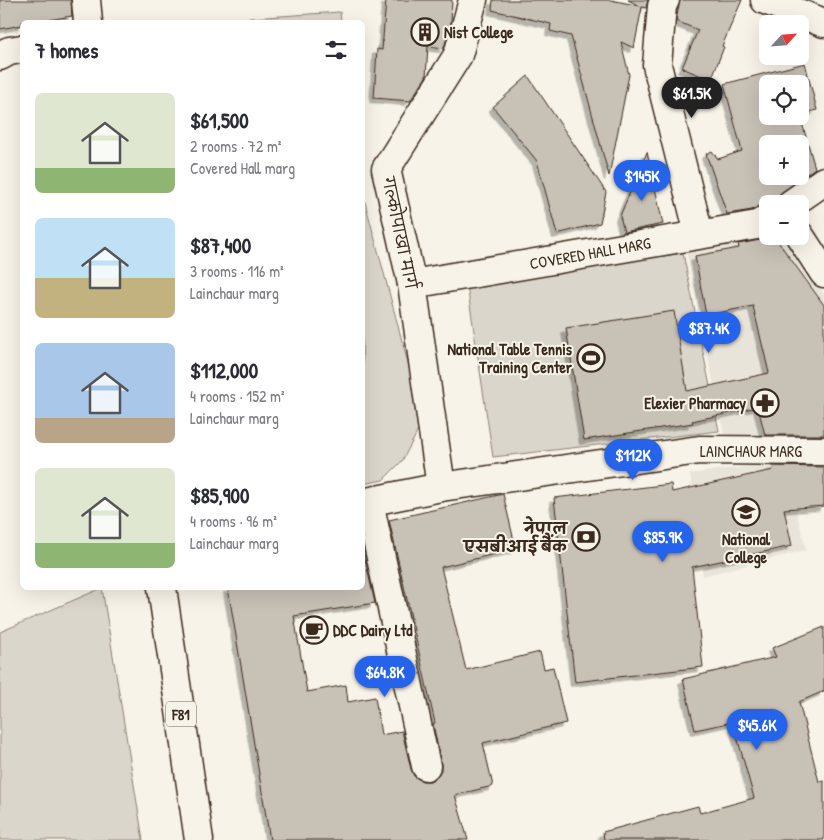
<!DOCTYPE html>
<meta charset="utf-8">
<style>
:root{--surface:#fff;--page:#f2f2f3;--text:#2b2b33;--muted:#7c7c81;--accent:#2563eb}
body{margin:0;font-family:"Patrick Hand","Playpen Sans Deva",sans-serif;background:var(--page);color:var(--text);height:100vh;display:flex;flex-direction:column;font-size:19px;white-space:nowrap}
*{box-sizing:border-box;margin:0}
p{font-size:16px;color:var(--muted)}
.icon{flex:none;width:28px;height:28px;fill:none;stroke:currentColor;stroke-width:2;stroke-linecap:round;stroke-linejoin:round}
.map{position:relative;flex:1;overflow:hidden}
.details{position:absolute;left:20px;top:20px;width:345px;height:570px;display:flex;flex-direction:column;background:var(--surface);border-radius:8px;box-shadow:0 5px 20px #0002}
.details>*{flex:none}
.needle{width:32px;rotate:64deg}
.controls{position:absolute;left:759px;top:15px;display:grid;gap:10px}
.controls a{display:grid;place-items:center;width:50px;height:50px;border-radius:8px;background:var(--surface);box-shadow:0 5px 20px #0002;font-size:25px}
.price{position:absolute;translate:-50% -42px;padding:0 11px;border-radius:18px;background:var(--accent);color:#fff;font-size:16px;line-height:32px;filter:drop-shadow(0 1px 2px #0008)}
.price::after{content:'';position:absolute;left:50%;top:30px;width:15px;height:11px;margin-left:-8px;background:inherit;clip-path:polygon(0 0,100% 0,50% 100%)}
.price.current{background:#222;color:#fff}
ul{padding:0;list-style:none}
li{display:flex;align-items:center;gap:15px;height:125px;padding:0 15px}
li span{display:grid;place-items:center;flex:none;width:140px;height:100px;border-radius:8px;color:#555}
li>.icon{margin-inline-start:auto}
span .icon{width:60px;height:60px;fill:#fffc;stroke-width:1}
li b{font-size:21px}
h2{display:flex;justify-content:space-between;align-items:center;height:60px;padding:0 15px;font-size:21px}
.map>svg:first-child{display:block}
</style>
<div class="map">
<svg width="824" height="840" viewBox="0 0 824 840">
<defs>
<filter id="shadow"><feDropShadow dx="-4.5" dy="4.5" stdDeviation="0" flood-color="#0004"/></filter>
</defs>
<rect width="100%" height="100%" fill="#f7f3e8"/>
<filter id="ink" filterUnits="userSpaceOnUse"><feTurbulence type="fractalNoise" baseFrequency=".02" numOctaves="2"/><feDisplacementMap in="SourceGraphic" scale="10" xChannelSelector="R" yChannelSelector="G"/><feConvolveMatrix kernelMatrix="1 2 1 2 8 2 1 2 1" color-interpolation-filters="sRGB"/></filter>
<g filter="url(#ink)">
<g fill="#e9e4d9">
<path d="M785,236L824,294V444L785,448L724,434L686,251Z"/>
<path d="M784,461L806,550L703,576L690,474Z"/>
</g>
<g fill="#dbd6cb" stroke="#8b8074">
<path d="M340,12L341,22H192Z"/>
<path d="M362,191L417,397L419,429L402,461L383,480L363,484Z"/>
<path d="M683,253L719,431L493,457L467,285Z"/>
<path d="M102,588L143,840H0V632Z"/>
</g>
<g fill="#c8c1b6" stroke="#3b2a1e" fill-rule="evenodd" filter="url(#shadow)">
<path d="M0,0H71L72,16L37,22H22V25L0,29Z"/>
<path d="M386,0H452L451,23L444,48L428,46L426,77L410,101L374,98L377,49L382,50Z"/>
<path d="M493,0H611L640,6L628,0H648L646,8L642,7L634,48L621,42L629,75L609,176L571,36L550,31L551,24L492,10Z"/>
<path d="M680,0H742L722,46L724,47L711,80L682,68L698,30L676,21Z"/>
<path d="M805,63L817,110L800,114V84H768V116H800L815,168L779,195L752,210L727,214L706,154L712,151L718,159L742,151L724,84ZM768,144H800V176H768Z"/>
<path d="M528,76L606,192L600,223L557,234L537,161L493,107Z"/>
<path d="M647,152L663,224L624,232L620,216Z"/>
<path d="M769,236H774L824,305V435H765L758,407L692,421L693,423L584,440L566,328L674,311L687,391L769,373L753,306L706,315L695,256L739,248L738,244L760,240Z"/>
<path d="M772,466L824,467V506L784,509L792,546L692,567L703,667L575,682L554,498L671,484L672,492L773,470Z"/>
<path d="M503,494L516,549L441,567L466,670L540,652L544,669L553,667L566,723L483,743L493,786L455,795L468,840H270L228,588H362V546L375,603L294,616L307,692L346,685L348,702L375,697L381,735L402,731L411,769L414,776L422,781H430L437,777L441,770V763L433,724L435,723L389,520Z"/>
<path d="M824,627V691L799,702L819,782L824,781V840H604L603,832L698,806L700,813L754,798L733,722L695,730L683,679L776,657L772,648Z"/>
</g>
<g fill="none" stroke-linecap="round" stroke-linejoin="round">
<g stroke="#3b2a1e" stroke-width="31">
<g id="minor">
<path d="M665,0L662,6L657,65L699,234"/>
<path d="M765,0L824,23"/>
<path d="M0,56L9,51L22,49"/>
<path d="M791,204L824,181"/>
<path d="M800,236L824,273"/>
<path d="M412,284L757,225L768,219"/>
<path d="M441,487L699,450L824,451"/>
<path d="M369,502L426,766"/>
</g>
</g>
<g stroke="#3b2a1e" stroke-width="31">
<g id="major">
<path d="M86,0L88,22"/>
<path d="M362,503L441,487L412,284L386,169L458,55L473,0"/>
<path d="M162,588L199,840"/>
</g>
</g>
<use href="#minor" stroke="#f7f3e8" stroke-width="28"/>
<use href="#major" stroke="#f7f3e8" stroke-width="28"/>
</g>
</g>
<defs>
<g id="building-ring" transform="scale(1.4375)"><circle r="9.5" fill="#f7f3e8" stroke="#3b2a1e" stroke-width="1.5"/><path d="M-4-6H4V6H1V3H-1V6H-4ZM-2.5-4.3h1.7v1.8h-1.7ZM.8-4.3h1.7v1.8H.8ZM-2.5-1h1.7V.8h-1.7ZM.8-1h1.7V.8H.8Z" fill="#3b2a1e"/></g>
<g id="stadium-ring" transform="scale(1.4375)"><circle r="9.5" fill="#f7f3e8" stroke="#3b2a1e" stroke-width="1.5"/><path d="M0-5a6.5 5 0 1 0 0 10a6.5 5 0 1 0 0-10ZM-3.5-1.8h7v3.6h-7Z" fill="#3b2a1e"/></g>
<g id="pharmacy-ring" transform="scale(1.4375)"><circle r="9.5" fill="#f7f3e8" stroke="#3b2a1e" stroke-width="1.5"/><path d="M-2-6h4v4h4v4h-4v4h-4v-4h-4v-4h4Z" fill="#3b2a1e"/></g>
<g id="university-ring" transform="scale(1.4375)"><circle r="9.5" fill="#f7f3e8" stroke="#3b2a1e" stroke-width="1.5"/><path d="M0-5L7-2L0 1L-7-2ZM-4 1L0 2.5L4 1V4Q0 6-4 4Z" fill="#3b2a1e"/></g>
<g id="bank-ring" transform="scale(1.4375)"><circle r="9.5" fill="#f7f3e8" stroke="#3b2a1e" stroke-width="1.5"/><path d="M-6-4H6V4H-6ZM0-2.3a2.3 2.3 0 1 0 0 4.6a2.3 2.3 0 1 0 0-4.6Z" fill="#3b2a1e"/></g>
<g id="cafe-ring" transform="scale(1.4375)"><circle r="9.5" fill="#f7f3e8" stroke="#3b2a1e" stroke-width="1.5"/><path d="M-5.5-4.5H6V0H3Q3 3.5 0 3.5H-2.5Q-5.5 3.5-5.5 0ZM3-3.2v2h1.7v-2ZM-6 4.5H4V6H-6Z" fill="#3b2a1e"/></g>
</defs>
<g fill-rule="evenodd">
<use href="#building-ring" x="425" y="32"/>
<use href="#stadium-ring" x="591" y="358"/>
<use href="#pharmacy-ring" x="765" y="403"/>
<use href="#university-ring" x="746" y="512"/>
<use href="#bank-ring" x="586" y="537"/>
<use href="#cafe-ring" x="314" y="630"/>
</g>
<g text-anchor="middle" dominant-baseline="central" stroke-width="4" stroke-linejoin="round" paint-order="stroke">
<rect fill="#f7f3e8" stroke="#73665b" stroke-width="1" x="166" y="701.5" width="30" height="25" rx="4"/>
<g font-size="15" font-weight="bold" fill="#3b2a1e">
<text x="181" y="714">F81</text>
</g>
<g font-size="16" font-weight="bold" fill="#3b2a1e" stroke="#f7f3e8" text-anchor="end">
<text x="444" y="32" text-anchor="start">Nist College</text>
<text x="572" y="349">National Table Tennis<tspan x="572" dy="18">Training Center</tspan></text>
<text x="746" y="403">Elexier Pharmacy</text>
<text x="567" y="528">नेपाल<tspan x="567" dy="18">एसबीआई बैंक</tspan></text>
<text x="746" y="539" text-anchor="middle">National<tspan x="746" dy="18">College</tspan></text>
<text x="333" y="630" text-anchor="start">DDC Dairy Ltd</text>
</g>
<g font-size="16" fill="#3b2a1e" stroke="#f7f3e8">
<text transform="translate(400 233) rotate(78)">गल्कोपाखा मार्ग</text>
<text transform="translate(590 253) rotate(-10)">COVERED HALL MARG</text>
<text x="751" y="451">LAINCHAUR MARG</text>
</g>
</g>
</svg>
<div class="controls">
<a><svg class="needle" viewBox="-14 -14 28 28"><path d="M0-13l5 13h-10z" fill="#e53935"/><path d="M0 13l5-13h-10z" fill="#7c7c81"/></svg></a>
<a><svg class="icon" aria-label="locate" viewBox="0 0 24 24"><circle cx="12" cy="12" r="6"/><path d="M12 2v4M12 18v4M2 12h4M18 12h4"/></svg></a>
<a>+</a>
<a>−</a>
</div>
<b class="price current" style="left:692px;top:119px">$61.5K</b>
<b class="price" style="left:642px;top:202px">$145K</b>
<b class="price" style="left:709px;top:354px">$87.4K</b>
<b class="price" style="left:633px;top:481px">$112K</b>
<b class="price" style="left:663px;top:563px">$85.9K</b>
<b class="price" style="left:385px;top:698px">$64.8K</b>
<b class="price" style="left:757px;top:751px">$45.6K</b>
<section class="details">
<h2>7 homes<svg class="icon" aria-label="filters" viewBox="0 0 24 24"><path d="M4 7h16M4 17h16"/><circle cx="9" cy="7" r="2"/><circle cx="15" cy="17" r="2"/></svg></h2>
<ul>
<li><span style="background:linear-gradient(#dfe7d0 75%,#8fb573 0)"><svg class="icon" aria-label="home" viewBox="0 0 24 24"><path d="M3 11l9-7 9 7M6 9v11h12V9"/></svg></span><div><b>$61,500</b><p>2 rooms · 72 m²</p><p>Covered Hall marg</p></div></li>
<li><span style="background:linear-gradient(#bfe0f5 60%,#c2b280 0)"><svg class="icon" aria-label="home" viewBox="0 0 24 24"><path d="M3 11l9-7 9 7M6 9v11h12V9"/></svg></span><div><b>$87,400</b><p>3 rooms · 116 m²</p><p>Lainchaur marg</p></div></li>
<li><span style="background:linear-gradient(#a9c7e8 75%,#b9a48a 0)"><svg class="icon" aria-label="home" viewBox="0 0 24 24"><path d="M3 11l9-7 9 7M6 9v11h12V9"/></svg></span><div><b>$112,000</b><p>4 rooms · 152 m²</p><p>Lainchaur marg</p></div></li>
<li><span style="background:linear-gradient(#dfe7d0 75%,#8fb573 0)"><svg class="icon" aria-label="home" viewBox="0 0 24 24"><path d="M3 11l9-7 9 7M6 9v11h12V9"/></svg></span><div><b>$85,900</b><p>4 rooms · 96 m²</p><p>Lainchaur marg</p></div></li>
</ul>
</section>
</div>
